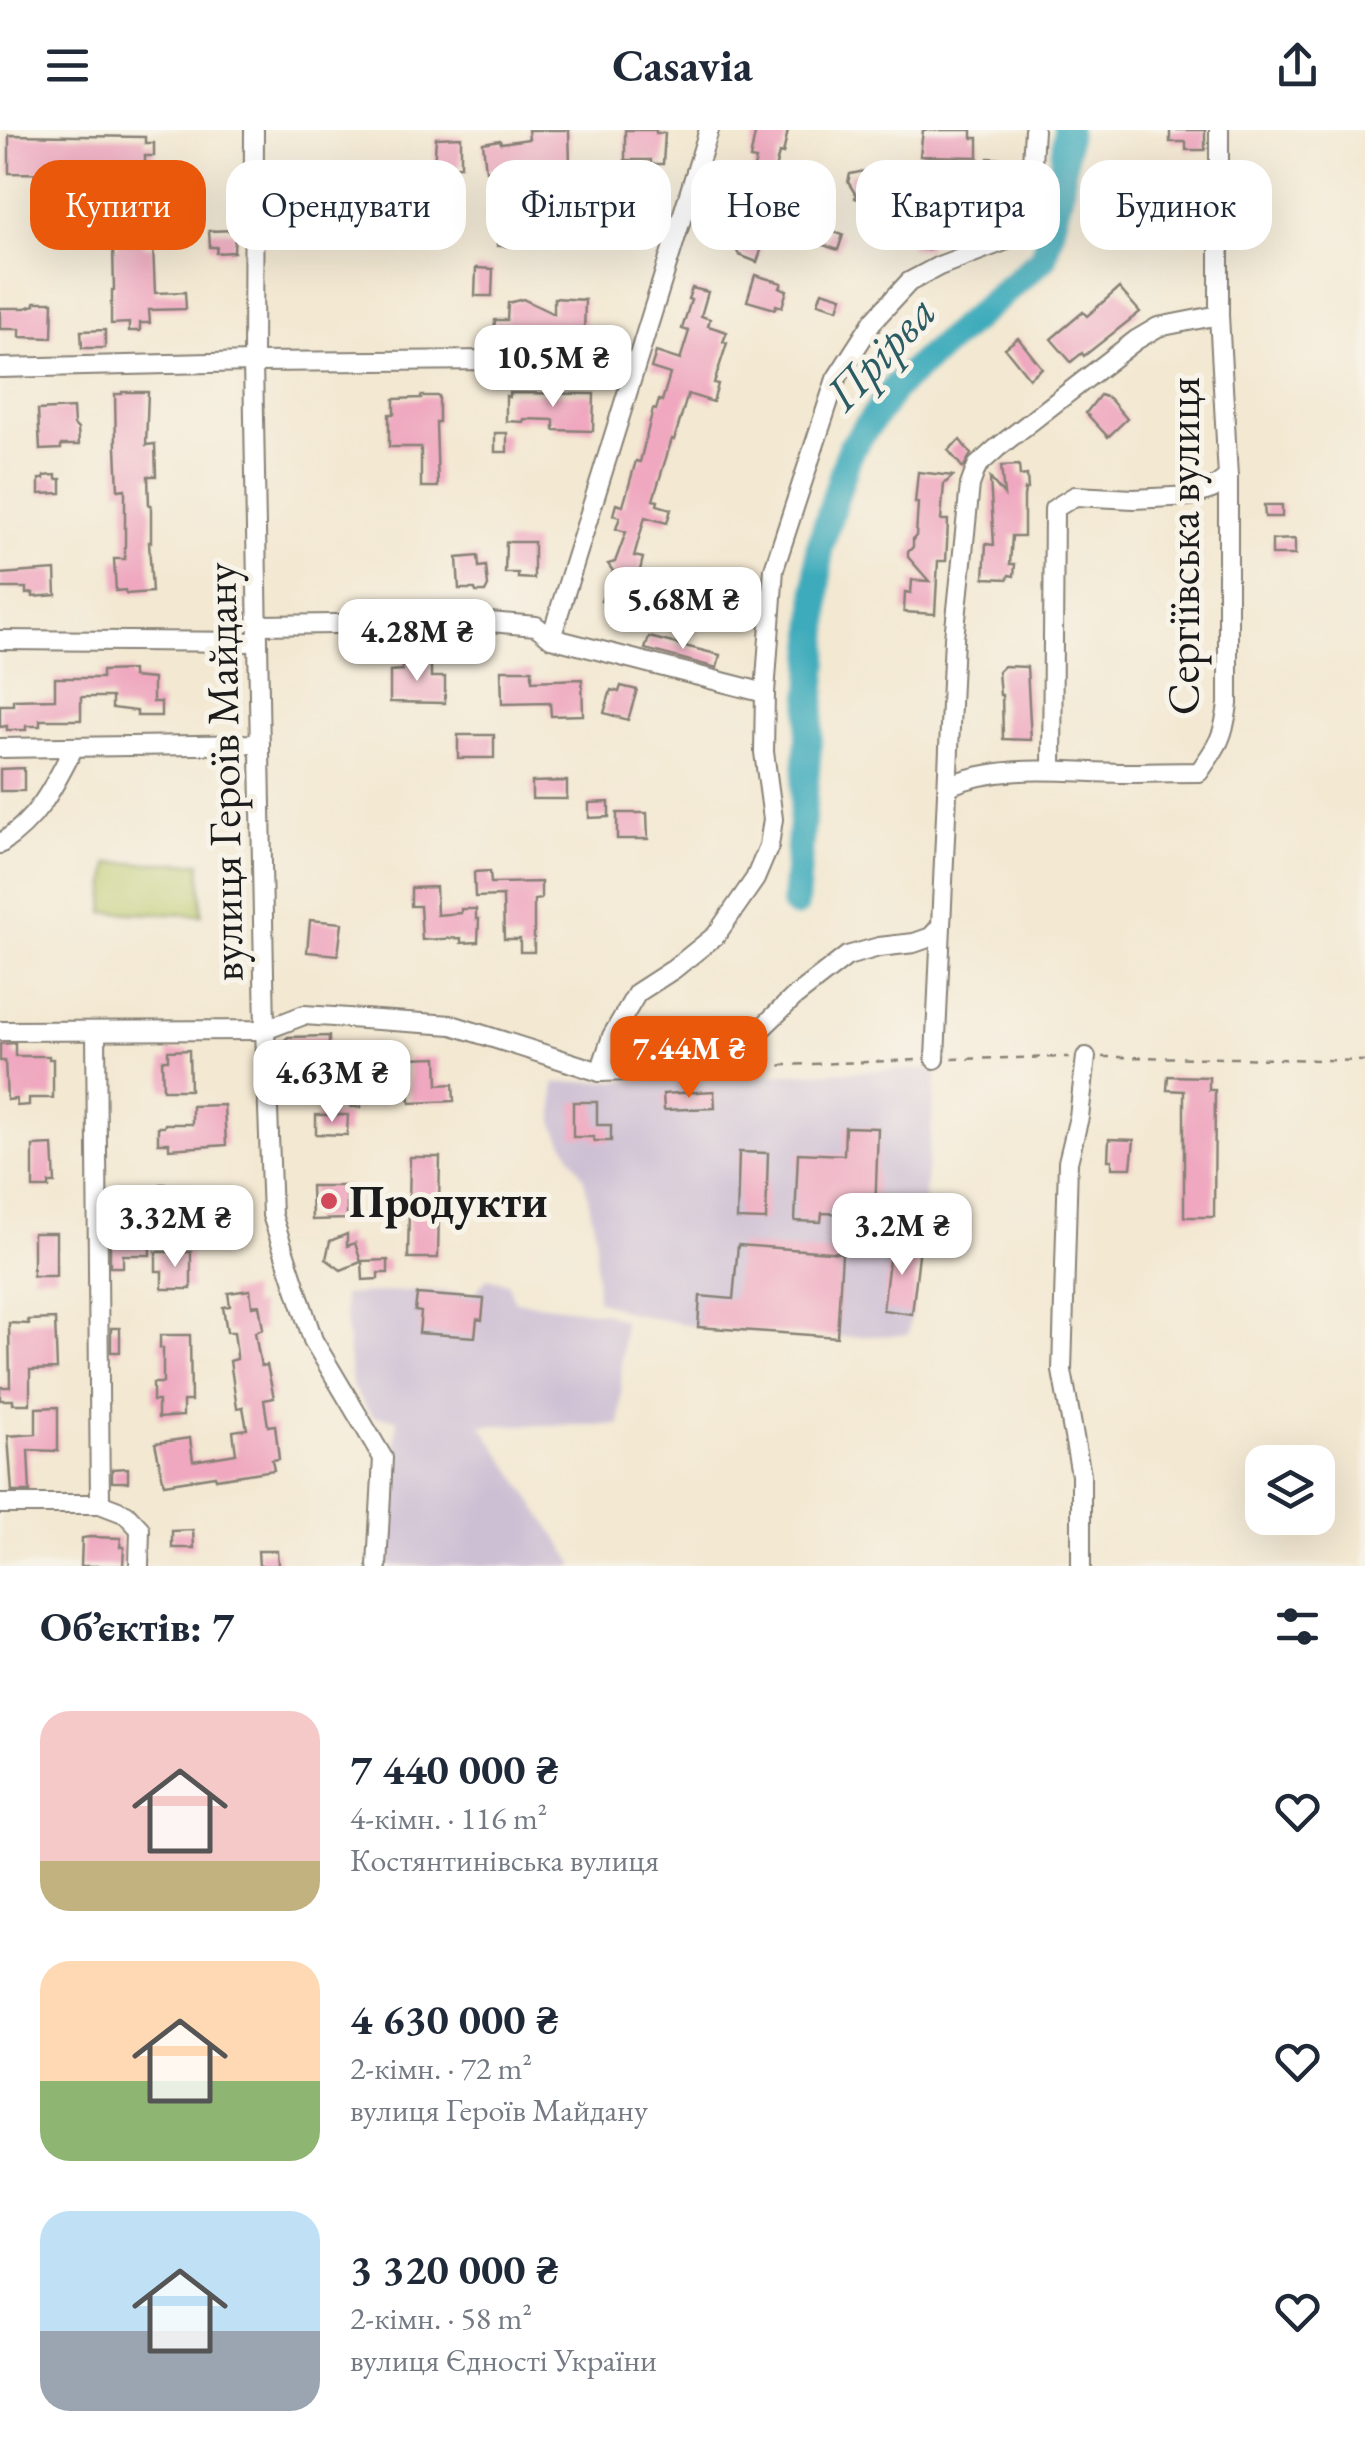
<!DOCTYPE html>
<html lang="uk">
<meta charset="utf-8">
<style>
:root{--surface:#fff;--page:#f6f6f7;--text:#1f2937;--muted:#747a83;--accent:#ea580c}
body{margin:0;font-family:"EB Garamond",serif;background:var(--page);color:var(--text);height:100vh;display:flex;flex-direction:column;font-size:38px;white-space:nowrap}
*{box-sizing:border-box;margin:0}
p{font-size:32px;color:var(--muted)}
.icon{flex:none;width:55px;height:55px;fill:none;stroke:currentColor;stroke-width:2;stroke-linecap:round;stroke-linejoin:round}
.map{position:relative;height:1436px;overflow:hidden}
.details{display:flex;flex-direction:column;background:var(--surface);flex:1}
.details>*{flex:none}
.hud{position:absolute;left:30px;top:30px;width:1305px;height:90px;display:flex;gap:20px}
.buttons{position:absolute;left:1245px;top:1315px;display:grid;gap:20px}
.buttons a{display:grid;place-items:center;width:90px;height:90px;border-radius:20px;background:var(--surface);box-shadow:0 10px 40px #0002;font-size:50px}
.price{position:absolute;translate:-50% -85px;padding:0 22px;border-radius:20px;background:#fff;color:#222;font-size:32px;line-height:65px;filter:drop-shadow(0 2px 5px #0008)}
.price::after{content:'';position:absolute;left:50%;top:60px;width:30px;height:22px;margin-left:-15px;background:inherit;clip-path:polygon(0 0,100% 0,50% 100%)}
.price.on{background:var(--accent);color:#fff}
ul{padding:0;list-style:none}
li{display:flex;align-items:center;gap:30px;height:250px;padding:0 40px}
li span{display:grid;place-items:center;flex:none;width:280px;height:200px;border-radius:30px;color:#555}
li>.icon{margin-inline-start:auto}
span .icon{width:120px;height:120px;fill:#fffc;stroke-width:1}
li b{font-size:42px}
h2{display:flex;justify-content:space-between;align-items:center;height:120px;padding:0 40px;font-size:42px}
.pill{padding:0 35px;border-radius:30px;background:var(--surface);box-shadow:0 10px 40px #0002;font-size:35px;line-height:90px}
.pill.on{background:var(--accent);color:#fff}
header{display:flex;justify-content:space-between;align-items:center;height:130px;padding:0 40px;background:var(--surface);font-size:45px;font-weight:700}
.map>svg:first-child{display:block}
</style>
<header><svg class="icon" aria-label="menu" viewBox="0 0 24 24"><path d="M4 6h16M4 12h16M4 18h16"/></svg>Casavia<svg class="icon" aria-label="share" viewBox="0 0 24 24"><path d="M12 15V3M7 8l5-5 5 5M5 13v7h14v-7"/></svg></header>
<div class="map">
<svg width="1365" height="1436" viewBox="0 0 1365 1436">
<rect width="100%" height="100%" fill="#f7f3e8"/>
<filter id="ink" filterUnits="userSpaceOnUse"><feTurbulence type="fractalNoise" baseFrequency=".01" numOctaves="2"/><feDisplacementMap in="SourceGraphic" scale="20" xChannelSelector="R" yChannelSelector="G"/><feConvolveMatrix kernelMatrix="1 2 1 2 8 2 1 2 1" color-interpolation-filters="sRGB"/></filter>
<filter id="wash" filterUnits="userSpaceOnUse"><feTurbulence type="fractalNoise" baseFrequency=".0048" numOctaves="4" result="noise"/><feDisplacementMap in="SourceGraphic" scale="40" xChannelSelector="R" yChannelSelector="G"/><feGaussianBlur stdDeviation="2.25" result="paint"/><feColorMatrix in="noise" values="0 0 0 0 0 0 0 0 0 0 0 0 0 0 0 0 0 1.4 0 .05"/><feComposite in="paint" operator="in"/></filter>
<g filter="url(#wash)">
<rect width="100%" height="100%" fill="#f3e8d2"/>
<g fill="#ccbed3">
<path d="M937,938L920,1116L908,1205L837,1207L698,1197L630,1183L597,1170L595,1100L584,1049L554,995V953Z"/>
<path d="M487,1148L508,1153L514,1171L606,1183L623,1191L620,1295H481L576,1436H388L397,1289L372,1286L352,1256L343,1165L423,1160L474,1164Z"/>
</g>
<path fill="#bac96b" stroke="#6b7244" stroke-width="2.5" d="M109,733H200L202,785L104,782Z"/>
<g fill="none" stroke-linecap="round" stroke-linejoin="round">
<path stroke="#3dabbb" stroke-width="28" d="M795,774L815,532L819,419L850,320L897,255L1043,128L1060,62L1067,0"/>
</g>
<g id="blocks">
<g fill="#efa8c0">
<path d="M528,0H569L570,34L486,41L483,13L500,10L501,13L529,9Z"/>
<path d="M625,0H656V3H665L663,34H651V30H625Z"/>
<path d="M758,0H788L783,24L779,23L771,56L750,51L756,30L750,29L755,4Z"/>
<path d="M923,0H972V8H978V27L920,26Z"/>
<path d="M1170,0H1205V20H1186V12H1170Z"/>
<path d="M9,5L145,7V13H154V26H145V33H142V61H145V88H143V116H153L155,163L185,162L186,179L149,180L150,193H140V201H129V193L111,194V173H112V160H114L113,117H118L119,44H94V48H83V44L9,43Z"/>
<path d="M461,7V36L434,37L436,8Z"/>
<path d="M988,28L1020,29L1019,45H988Z"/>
<path d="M879,38L894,44L890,58L864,71L855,68L856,65L848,52L850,44Z"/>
<path d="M932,63H960V84L965,86L959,94H947L943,99L931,77Z"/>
<path d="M1000,73H1012L1010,92H1000Z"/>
<path d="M722,79L763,92L760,100L767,103L757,132L739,125L734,116L724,114L729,95L719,92Z"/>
<path d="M913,92L930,94L928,120L910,118Z"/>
<path d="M235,100L234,122L216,123L217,117H210L209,101Z"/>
<path d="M828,100L843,105L838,120L823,115Z"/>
<rect x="497" y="104" width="29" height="12"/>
<path d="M476,138L493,139L492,166H475Z"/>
<path d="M755,145L782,153L780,158L787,160L782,177L776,175L775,179L747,171Z"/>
<path d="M692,158L708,162L701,186L710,189L708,196L727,202L723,212L727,213L714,253L718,254L713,272L688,264L674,310L672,309L653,370L658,371L657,375L671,379L667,393L645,387L634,426L643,428L640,440L643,443L640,455L642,456L633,481L601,471L613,441L608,434L615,432L626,402L616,399L620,387L613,385L616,374L623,376L636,331L640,332L653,279L656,280L659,270L662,271L670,244L651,238L656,222L680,230L689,201L682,199L691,170L688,169Z"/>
<path d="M1119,158L1140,182L1084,226L1082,223L1071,232L1051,209L1083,182L1087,186Z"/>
<path d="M822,161L842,167L838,179L818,173Z"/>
<path d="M554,168L585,170L584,205L560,204V218H544V204L494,203L495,190H507L508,173L523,169L554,184Z"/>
<path d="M35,172H53L52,208L20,207V199H0V178H25L35,175Z"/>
<path d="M105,200V218H82L81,201Z"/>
<path d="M1018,208L1042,238L1029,248L1005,218Z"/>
<path d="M122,262H148L146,315L155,314L156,346H148L149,375H151V412H149L152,462L126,464L125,460L116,461L114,429H125V359L118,360L116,318L115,264H122Z"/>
<path d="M509,263L594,264L593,301L554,300V290L524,289L523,292L506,291V266L509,267Z"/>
<path d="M1100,265L1109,268L1127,289L1108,307L1086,283Z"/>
<path d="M421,266H439V292H436L438,357H421V317H389V284H394V269L421,268Z"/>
<path d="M73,278L74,295L78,299L79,315H61V319L40,320L38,280Z"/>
<rect x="495" y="303" width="12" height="19"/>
<path d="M960,310L971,324L963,338L948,320Z"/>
<path d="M1019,335L1020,346L1027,345L1028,359H1025L1024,367V406H1012L1010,434H1015L1014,446L1009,445L1008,449L984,448L986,414L994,415L990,348L1004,365L1001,336Z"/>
<path d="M918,342L953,346L944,354L941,390H948L947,414L946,431H938L935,484L904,482L905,462L911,463L912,450L929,451L908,427V422L913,417V409L916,406L918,373H915Z"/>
<path d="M56,345V349H61V363L39,364V349H44V346Z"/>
<path d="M1264,375H1282V387H1265Z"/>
<path d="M1295,409V425H1272V410Z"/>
<path d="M506,412H534V449L518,448V443H505Z"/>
<path d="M478,426L479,437L486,436L488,456L485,462H476L475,459H459L457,428Z"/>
<path d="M55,440L56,465L33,467V463L26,464V458H0V444Z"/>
<path d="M426,505H449V518H427Z"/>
<path d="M649,507L720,525L717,538L645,519Z"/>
<path d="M402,530H431V547H445V573L390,572V541L402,540Z"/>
<path d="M1004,536L1027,537L1031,610L1003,609L1002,565H1000L998,542Z"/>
<path d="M132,540V547L153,549V572H161V586H137V581L112,578V567H81V590H40V596H26V600H7V596L0,597V575H13V570L55,569V548H102V541Z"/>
<path d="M501,540H532V551L582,549L583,585L551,586L550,573L502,574Z"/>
<path d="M621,556L637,560L628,590L604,583L611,560L619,562Z"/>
<rect x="458" y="605" width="36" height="23"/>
<path d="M24,638V661H0V639Z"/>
<path d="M567,651V669H532V652Z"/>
<path d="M609,672V687L589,688V673Z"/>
<path d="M617,683H647L648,709H617Z"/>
<path d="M490,741L491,753L541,752V769L534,770V822H520V809H504L503,766L475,767L474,742Z"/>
<path d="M436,757L437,785L461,783V779H476V789H479L478,812L461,813V808L422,810L420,776H411V758Z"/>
<path d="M310,790L342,793L338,825L307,822Z"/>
<path d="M329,906V928L366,927L367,941H360L361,977H350V952L311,953L310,936H306V929H282L281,914L288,907Z"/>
<path d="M15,913V926H49V929H53V968H29V975L17,976L16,969L7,970L5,931H0V914Z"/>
<path d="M189,920L190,960H163L162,930H168V921Z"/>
<path d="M437,927L438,955L453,954L454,971L410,973L408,928Z"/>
<path d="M1168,946L1209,947V960H1215L1214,1087H1184V961L1167,960Z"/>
<path d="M714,961L715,978L664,980L663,964Z"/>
<path d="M573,972H597V995H611V1011H594V1007H573Z"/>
<path d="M224,975L226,1015L169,1019V1013H158V997H164L165,994H192V976Z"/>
<path d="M316,985H348L347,1005L316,1004Z"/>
<path d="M845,997L878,998L875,1085L822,1083L821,1092L795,1091L798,1023L844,1025Z"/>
<path d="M1109,1009L1134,1010L1131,1038H1112V1030H1108Z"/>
<path d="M53,1015L55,1053H49V1058H33V1016Z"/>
<path d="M739,1022L768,1023L766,1090L737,1089Z"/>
<path d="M410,1027H440L438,1128H408Z"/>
<path d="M160,1054H190V1094H159Z"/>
<path d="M311,1056H347V1089L312,1090Z"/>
<rect x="33" y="1103" width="23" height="43"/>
<path d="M110,1104L150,1106V1125H123V1137H110Z"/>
<path d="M347,1104V1116L355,1113L361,1132L341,1140L326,1129L330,1111Z"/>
<path d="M891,1113L920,1116L912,1184L883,1180Z"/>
<path d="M738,1115L842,1123L837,1207L698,1197L700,1166L733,1169Z"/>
<path d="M156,1122H191V1159H162V1141H156Z"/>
<path d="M388,1130V1143H378V1149L363,1150L362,1131Z"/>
<path d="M250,1160L252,1176L259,1175L263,1199L255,1202L258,1220L261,1236L267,1235L274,1268L264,1270L268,1296L275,1295L279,1329L272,1330L274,1340L216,1349L215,1346L164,1354L155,1313L190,1308L193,1331L236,1324L233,1301L247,1299L243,1277L237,1278L230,1231L237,1229V1225L234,1202H227L223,1177L230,1176L228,1163Z"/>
<path d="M417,1164L484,1169L482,1190L477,1189L475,1207L419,1203L421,1182L415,1181Z"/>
<path d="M55,1189L57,1239L30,1240V1274H13V1270H0V1257H10L9,1193L29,1194L28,1190Z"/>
<rect x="111" y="1198" width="9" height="24"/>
<path d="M160,1205H190L191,1271H183V1286L158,1288V1271H153V1253H163V1218H160Z"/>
<path d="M58,1277V1321L28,1320L30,1362H12L8,1306L36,1304V1278Z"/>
<path d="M128,1338V1352H112V1339Z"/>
<path d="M193,1400L194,1418H172V1401Z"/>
<path d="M90,1407L121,1408L120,1417H124L123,1436H81L82,1408Z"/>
<path d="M258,1421H277L278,1436H259Z"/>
</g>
</g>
</g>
<g filter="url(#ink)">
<use href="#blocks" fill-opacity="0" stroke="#888277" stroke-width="2.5"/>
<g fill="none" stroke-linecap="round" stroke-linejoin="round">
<g stroke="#888277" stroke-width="22">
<g id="minor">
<path d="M254,0L253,232L265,900L272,1085L313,1210L383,1328L377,1436"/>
<path d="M0,238L253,232L496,230L636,232"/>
<path d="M258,495L490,492L536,496L551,508L765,563"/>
<path d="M551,508L709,0"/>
<path d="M0,510L258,512"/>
<path d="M0,618L260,614"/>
<path d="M1052,640L1054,379L1075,366L1134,369L1191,366L1212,359L1228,347"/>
<path d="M948,656C1001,633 1064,642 1120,643C1146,643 1173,642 1199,642C1218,615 1224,607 1228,574V347L1219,185"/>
<path d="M0,714C39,688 53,658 74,617"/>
<path d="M0,901L265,900L304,885L452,895L600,942L691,939L733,918L764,896L793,868L847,826L879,817L914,813L931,807L941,796"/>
<path d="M96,901L100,1374"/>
<path d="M935,929L954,508L970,355L977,336L997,318L1136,210L1158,197L1219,185V0"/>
<path d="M600,942L612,906L637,863L674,839L716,805L755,749L769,716L773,689L764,622L765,563L774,439L836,249L874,190L909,152L939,136L1002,112L1019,101L1029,83L1034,0"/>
<path d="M0,1374H100L126,1384L140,1399L139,1436"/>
<path d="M1081,1436V1345L1062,1241L1068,1032L1079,987L1086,927"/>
</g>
</g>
<g stroke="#888277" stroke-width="2.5" stroke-dasharray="8 8" stroke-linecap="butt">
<path d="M1102,927L1234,928L1365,931"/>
<path d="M952,929L1069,927"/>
<path d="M732,937L919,930"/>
</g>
<use href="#minor" stroke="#fff" stroke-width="18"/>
</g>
</g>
<circle fill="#d1495b" stroke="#f7f3e8" stroke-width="4" cx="329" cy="1071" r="10"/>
<g text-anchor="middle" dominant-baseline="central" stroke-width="10" stroke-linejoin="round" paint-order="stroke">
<g font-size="45" fill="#1c1c1c" stroke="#f7f3e8">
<text transform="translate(1183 416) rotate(-90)">Сергіївська вулиця</text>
<text transform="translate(223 642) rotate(-91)">вулиця Героїв Майдану</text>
</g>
<g font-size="45" font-weight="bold" fill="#1c1c1c" stroke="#f7f3e8" text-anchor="start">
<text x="349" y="1071">Продукти</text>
</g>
<g font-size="48" font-style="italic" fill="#2b5c64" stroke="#f7f3e8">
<text transform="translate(880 222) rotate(-47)">Прірва</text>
</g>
</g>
</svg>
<div class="buttons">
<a><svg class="icon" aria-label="layers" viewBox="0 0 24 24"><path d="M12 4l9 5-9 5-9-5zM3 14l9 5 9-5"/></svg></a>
</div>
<b class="price" style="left:553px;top:280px">10.5M ₴</b>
<b class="price" style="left:683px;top:522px">5.68M ₴</b>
<b class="price" style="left:417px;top:554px">4.28M ₴</b>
<b class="price on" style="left:689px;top:971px">7.44M ₴</b>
<b class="price" style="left:332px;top:995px">4.63M ₴</b>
<b class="price" style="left:175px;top:1140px">3.32M ₴</b>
<b class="price" style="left:902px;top:1148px">3.2M ₴</b>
<div class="hud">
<a class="pill on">Купити</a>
<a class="pill">Орендувати</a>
<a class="pill">Фільтри</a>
<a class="pill">Нове</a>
<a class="pill">Квартира</a>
<a class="pill">Будинок</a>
</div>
</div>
<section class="details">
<h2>Об’єктів: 7<svg class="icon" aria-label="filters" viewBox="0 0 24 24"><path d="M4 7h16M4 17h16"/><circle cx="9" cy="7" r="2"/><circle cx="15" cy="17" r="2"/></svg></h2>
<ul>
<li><span style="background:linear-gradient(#f6c9c9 75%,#c2b280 0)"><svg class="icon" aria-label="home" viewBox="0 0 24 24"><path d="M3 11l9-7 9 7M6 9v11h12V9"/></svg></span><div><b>7 440 000 ₴</b><p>4-кімн. · 116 m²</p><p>Костянтинівська вулиця</p></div><svg class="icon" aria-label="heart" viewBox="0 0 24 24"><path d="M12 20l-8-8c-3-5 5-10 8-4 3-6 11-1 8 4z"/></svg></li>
<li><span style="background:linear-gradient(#ffd9b3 60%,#8fb573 0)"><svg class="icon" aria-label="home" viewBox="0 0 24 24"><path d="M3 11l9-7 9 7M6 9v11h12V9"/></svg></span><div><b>4 630 000 ₴</b><p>2-кімн. · 72 m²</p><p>вулиця Героїв Майдану</p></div><svg class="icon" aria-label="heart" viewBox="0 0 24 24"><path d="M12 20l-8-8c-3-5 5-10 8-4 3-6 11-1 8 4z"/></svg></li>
<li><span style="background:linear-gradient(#bfe0f5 60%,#9aa5b1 0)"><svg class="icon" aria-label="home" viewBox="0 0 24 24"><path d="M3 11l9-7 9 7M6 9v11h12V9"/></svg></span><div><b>3 320 000 ₴</b><p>2-кімн. · 58 m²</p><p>вулиця Єдності України</p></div><svg class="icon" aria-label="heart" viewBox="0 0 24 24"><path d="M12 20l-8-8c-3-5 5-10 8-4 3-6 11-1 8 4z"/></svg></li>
</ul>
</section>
